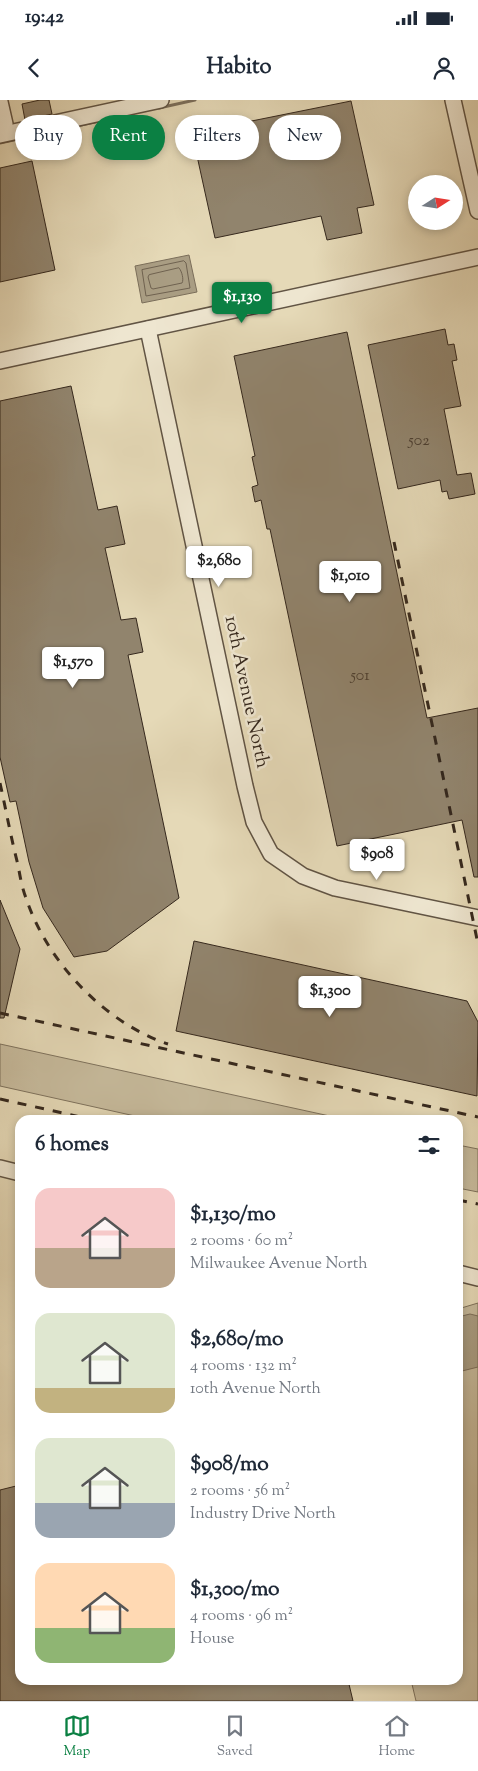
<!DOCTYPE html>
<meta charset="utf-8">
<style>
:root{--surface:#fff;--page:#f6f6f7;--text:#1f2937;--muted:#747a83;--line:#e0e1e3;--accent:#0b8043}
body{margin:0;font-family:"Sorts Mill Goudy",serif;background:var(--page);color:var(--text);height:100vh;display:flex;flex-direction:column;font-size:19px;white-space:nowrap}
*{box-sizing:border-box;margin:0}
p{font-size:16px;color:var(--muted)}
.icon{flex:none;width:28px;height:28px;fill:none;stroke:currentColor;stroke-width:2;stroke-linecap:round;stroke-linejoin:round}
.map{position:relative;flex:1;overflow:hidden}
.side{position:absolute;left:15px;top:1015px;width:448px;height:570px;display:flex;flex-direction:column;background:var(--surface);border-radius:15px;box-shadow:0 2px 8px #0003}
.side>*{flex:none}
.top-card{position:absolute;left:15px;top:15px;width:449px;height:45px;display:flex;gap:10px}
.needle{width:32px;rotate:78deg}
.controls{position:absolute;left:408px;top:75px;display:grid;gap:10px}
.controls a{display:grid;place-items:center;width:55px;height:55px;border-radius:50%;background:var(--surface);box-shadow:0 2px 8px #0003;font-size:25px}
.price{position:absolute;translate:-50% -42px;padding:0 11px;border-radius:5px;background:#fff;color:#222;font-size:16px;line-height:32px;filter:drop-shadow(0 1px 2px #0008)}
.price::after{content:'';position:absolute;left:50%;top:30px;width:15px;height:11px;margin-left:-8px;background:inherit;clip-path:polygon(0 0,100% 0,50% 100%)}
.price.selected{background:var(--accent);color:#fff}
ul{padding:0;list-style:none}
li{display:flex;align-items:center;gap:15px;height:125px;padding:0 20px}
li span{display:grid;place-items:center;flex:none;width:140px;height:100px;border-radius:15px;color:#555}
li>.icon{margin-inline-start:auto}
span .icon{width:60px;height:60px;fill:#fffc;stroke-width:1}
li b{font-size:21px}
h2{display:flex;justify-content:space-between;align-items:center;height:60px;padding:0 20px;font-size:21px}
.chip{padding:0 18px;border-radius:22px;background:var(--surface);box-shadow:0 2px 8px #0003;font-size:18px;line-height:45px}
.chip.selected{background:var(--accent);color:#fff}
.status{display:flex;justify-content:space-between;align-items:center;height:35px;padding:0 25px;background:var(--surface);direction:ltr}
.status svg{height:14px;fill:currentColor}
header{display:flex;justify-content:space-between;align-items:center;height:65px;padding:0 20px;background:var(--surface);font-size:22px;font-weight:800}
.menu{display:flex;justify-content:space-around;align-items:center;height:70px;border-top:1px solid var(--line);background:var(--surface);font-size:14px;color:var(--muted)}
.menu a{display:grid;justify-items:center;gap:2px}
.menu .selected{color:var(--accent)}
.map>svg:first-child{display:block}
</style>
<div class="status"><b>19:42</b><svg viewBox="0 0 49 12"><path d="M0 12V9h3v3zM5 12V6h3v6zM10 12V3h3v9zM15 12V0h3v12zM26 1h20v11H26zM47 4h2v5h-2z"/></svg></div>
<header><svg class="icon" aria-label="back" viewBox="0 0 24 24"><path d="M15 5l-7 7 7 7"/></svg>Habito<svg class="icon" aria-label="person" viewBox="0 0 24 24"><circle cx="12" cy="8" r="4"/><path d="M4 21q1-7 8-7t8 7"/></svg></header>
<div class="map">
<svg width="478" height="1601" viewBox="0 0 478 1601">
<rect width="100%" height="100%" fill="#e5d9b7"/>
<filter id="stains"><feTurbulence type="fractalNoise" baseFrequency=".004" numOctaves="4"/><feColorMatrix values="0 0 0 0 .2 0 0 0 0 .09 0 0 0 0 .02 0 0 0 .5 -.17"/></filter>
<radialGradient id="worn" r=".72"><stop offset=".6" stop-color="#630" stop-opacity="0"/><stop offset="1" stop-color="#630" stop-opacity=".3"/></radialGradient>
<g fill="#c7bb9d" stroke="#7e725d">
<path d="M0,944L348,1020H153L0,986Z"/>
<path d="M458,1045L478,1049V1092L458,1088Z"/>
<path d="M478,1203V1601H416L411,1580H458V1209Z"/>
</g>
<g fill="#a99d83" stroke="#7b6e5a">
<path d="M189,155L197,192L142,203L135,166Z"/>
<path d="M470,1214L478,1216V1267L458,1272V1217Z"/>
</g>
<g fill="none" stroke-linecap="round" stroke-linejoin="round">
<g stroke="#6f6250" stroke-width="1">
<path d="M184,161L186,163L190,188L146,196L142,170Z"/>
<path d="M179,168C182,171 184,180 182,183L153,189L151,188L148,177L149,175Z"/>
</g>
<g stroke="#7b6e5a" stroke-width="3">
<path d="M159,8L195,0"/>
<path d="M0,43L99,21"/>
</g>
</g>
<g fill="#91846d" stroke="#35281d">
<path d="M40,0H49L52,14L25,20L22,4Z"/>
<path d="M351,1L374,105L357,108L362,133L327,140L321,116L215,138L192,33Z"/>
<path d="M32,61L55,170L0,182V68Z"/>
<path d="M445,229L448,245L454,244L457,260L452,261L461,306L444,309L457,375L471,373L475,394L449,399L447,391L442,392L440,380L398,389L368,245Z"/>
<path d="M347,232L427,618L478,608V777H474L462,720L337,746L270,429H267L261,400L255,402L252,387L258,385L252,357L255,356L234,256Z"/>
<path d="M71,286L98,410L117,406L125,444L105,448L121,520L136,518L143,552L128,555L179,798L107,851L74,857L43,808L29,762L16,701L10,702L0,657V301Z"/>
<path d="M0,800L20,849L4,918H0Z"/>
<path d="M194,841L467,901L478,922L477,996L176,931Z"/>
<path d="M20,1385V1580H348L353,1601H0V1390Z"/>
</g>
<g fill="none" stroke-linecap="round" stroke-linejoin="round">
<g stroke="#615444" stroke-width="18">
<g id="minor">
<path d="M453,0L478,111"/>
<path d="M0,2L5,24"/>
<path d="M0,35L161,0"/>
<path d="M148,229L245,686L254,722L271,754L303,776L335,788L478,818"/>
<path d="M0,261L478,157"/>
<path d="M0,1068L20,1073"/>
<path d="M458,1173L478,1178"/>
</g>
</g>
<use href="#minor" stroke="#eee6d0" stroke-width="15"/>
<g stroke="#35281d" stroke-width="3" stroke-dasharray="9 9" stroke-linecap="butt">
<path d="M394,442L478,844"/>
<path d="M0,683C6,710 11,738 18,765C20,776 22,788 26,798C47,862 105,923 168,944"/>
<path d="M0,913L478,1017"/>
<path d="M0,999L94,1020"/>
<path d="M458,1100L478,1104"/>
</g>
</g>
<g text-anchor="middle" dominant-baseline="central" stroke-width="5" stroke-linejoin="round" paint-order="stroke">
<g font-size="16" fill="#4c3f31">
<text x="419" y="341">502</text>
<text x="360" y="576">501</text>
</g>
<g font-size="19" fill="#35281d" stroke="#eee6d0">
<text transform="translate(246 592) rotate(78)">10th Avenue North</text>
</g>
</g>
<rect width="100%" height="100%" filter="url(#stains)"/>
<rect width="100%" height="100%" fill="url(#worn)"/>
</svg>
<div class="controls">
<a><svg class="needle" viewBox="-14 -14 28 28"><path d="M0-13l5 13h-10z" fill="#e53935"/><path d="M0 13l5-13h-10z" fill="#747a83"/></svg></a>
</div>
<b class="price selected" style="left:242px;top:224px">$1,130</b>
<b class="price" style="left:219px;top:488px">$2,680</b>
<b class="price" style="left:350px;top:503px">$1,010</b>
<b class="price" style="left:73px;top:589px">$1,570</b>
<b class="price" style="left:377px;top:781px">$908</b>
<b class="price" style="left:330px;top:918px">$1,300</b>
<div class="top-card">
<a class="chip">Buy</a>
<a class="chip selected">Rent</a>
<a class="chip">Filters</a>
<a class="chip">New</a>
</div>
<section class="side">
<h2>6 homes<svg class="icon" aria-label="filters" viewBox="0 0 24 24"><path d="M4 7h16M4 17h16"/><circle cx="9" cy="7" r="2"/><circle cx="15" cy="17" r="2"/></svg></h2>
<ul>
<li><span style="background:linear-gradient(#f6c9c9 60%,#b9a48a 0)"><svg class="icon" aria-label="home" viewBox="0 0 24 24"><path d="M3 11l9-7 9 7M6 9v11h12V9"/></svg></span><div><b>$1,130/mo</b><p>2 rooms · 60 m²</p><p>Milwaukee Avenue North</p></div></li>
<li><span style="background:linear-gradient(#dfe7d0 75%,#c2b280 0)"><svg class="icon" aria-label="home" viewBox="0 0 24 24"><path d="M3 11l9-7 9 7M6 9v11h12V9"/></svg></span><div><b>$2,680/mo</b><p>4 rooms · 132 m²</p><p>10th Avenue North</p></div></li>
<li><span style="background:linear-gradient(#dfe7d0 65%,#9aa5b1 0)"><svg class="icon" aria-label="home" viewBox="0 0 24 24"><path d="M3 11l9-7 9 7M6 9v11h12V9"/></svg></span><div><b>$908/mo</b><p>2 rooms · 56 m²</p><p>Industry Drive North</p></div></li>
<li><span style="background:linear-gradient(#ffd9b3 65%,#8fb573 0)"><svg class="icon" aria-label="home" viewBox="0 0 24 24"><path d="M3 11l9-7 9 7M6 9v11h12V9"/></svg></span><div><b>$1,300/mo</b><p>4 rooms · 96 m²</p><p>House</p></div></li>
</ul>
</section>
</div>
<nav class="menu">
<a class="selected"><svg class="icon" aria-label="map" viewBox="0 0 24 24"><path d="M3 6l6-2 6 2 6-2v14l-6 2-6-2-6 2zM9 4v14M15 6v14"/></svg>Map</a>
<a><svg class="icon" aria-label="saved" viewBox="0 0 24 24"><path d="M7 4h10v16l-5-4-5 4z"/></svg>Saved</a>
<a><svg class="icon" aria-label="home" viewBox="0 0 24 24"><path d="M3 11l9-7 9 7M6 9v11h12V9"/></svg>Home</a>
</nav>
